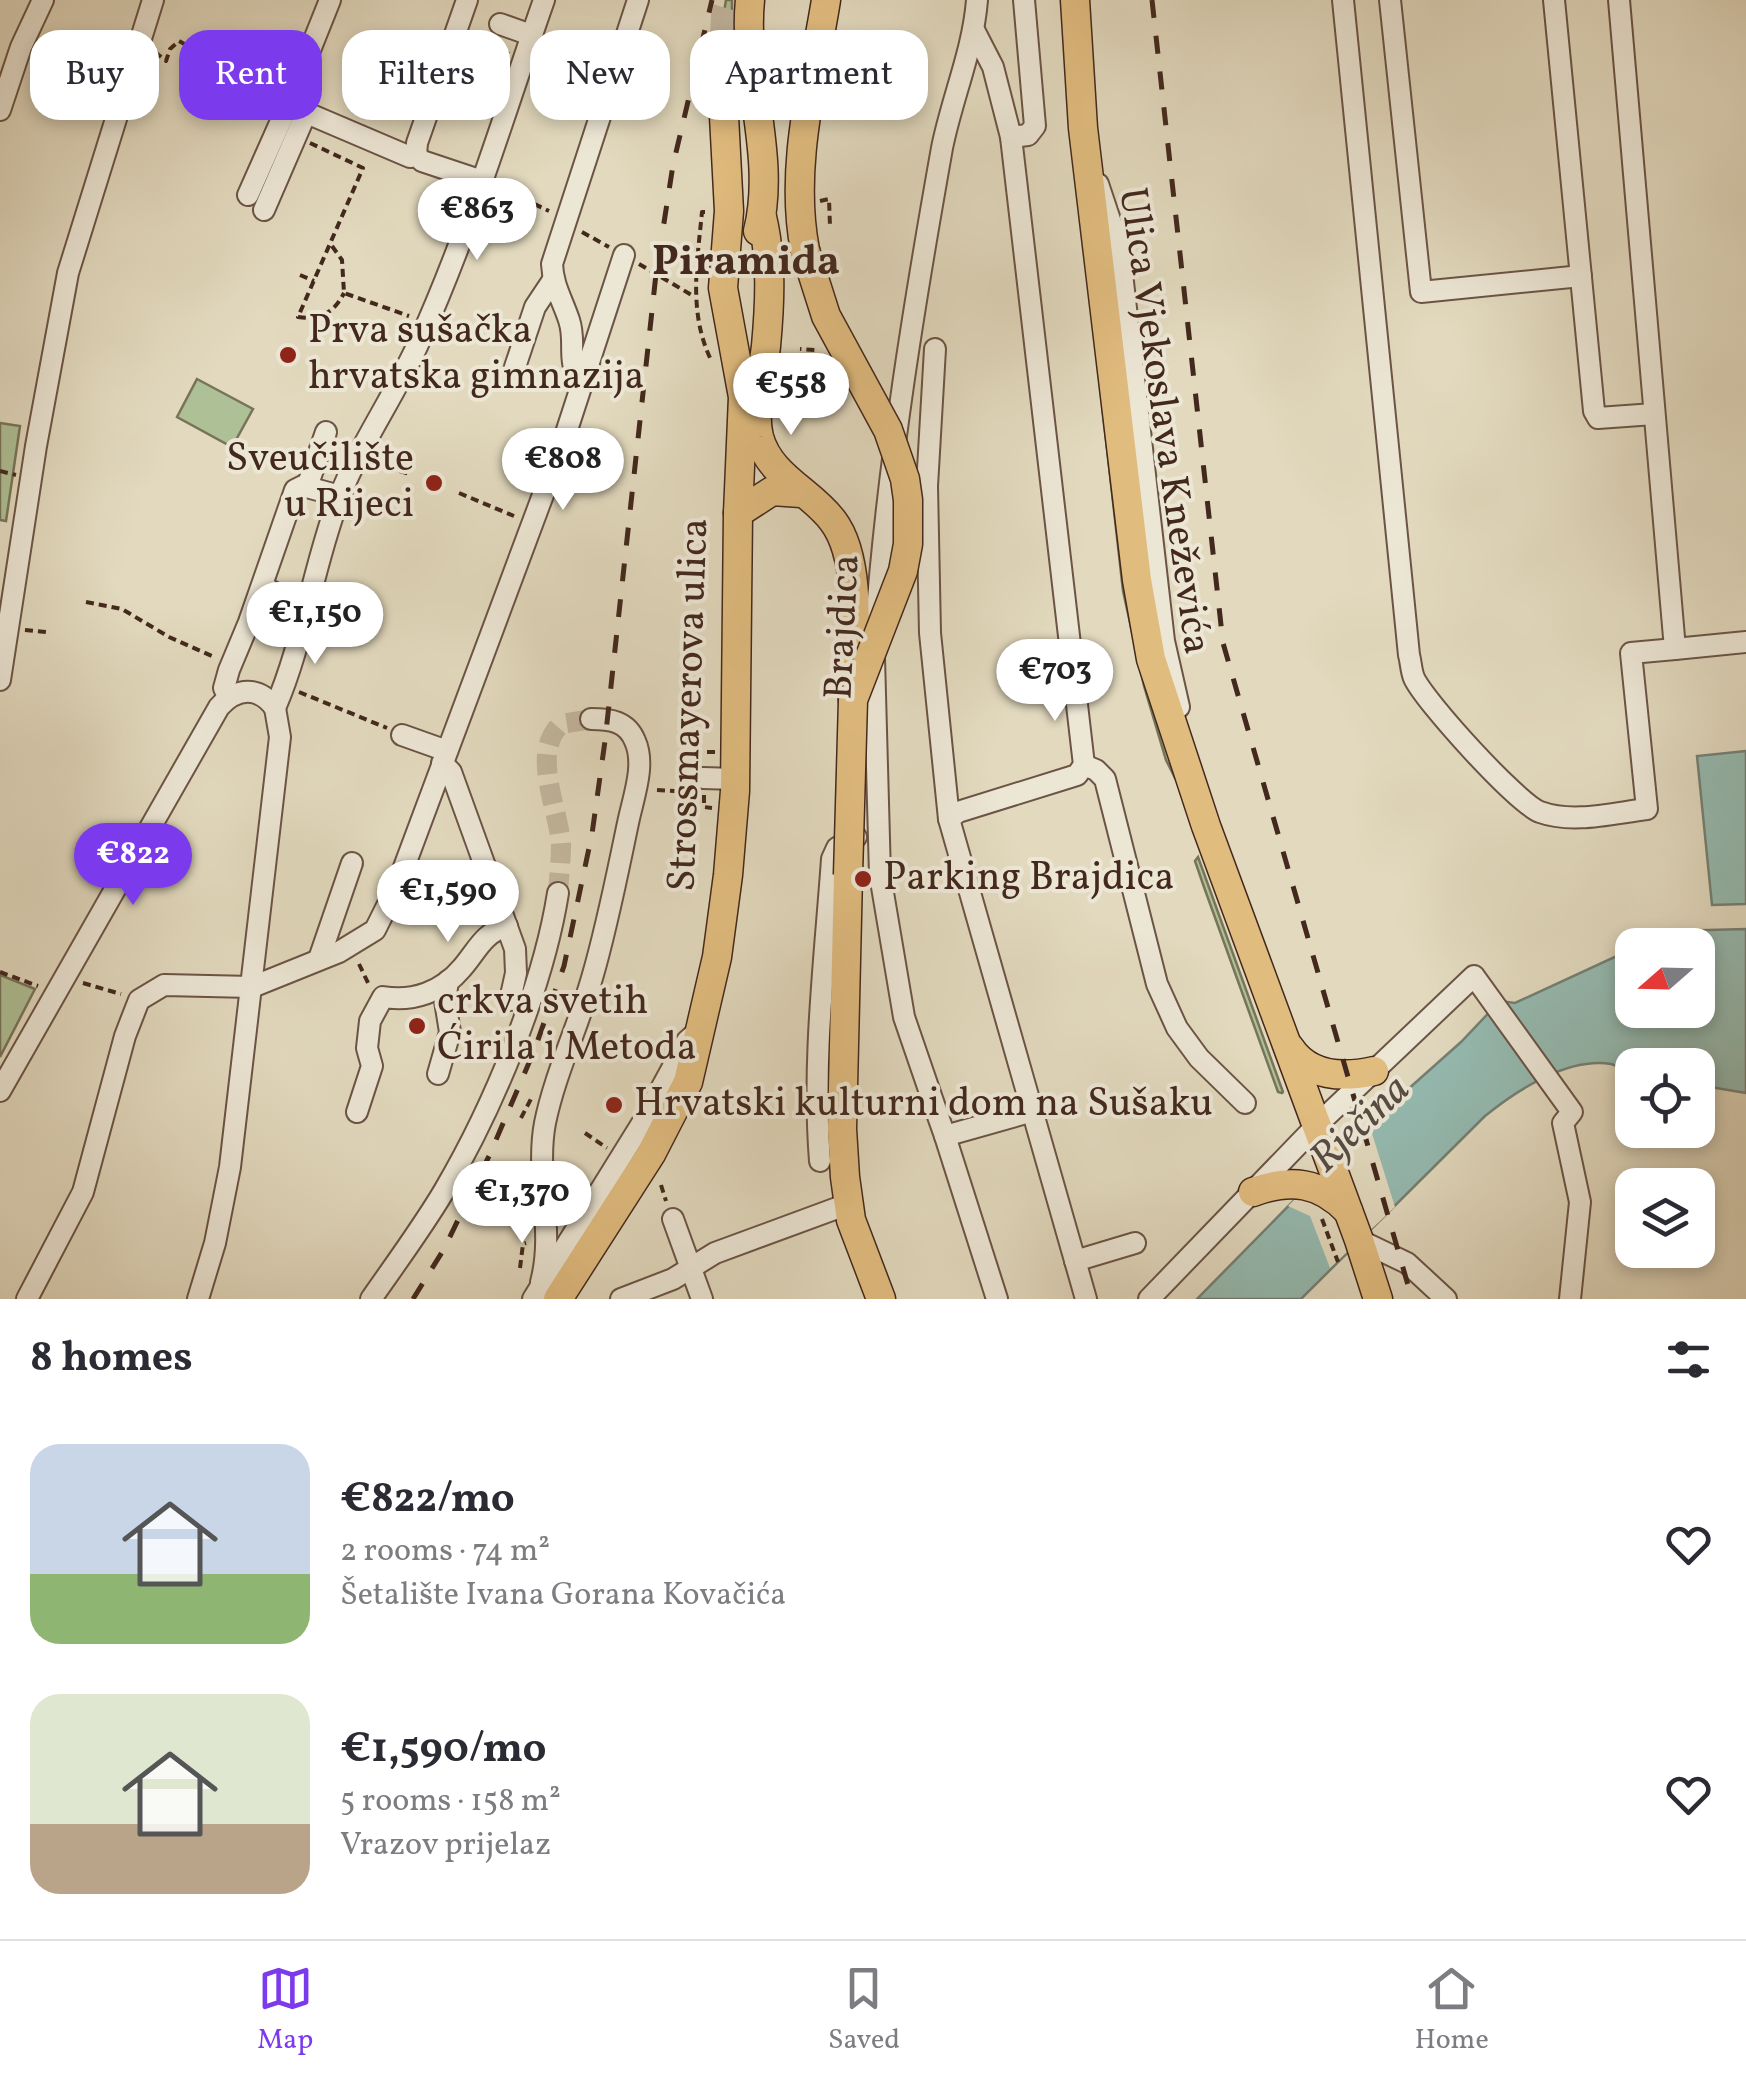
<!DOCTYPE html>
<meta charset="utf-8">
<style>
:root{--surface:#fff;--page:#f7f7f7;--text:#2b2b33;--muted:#7c7c81;--line:#e1e1e2;--accent:#7c3aed}
body{margin:0;font-family:Vollkorn,serif;background:var(--page);color:var(--text);height:100vh;display:flex;flex-direction:column;font-size:38px;white-space:nowrap}
*{box-sizing:border-box;margin:0}
p{font-size:32px;color:var(--muted)}
.icon{flex:none;width:55px;height:55px;fill:none;stroke:currentColor;stroke-width:2;stroke-linecap:round;stroke-linejoin:round}
.map{position:relative;height:1299px;overflow:hidden}
.drawer{display:flex;flex-direction:column;background:var(--surface);flex:1}
.drawer>*{flex:none}
.top-card{position:absolute;left:30px;top:30px;width:1000px;height:90px;display:flex;gap:20px}
.needle{width:65px;rotate:250deg}
.controls{position:absolute;left:1615px;top:928px;display:grid;gap:20px}
.controls a{display:grid;place-items:center;width:100px;height:100px;border-radius:20px;background:var(--surface);box-shadow:0 5px 15px #0003;font-size:50px}
.price{position:absolute;translate:-50% -85px;padding:0 22px;border-radius:35px;background:#fff;color:#222;font-size:32px;line-height:65px;filter:drop-shadow(0 2px 5px #0008)}
.price::after{content:'';position:absolute;left:50%;top:60px;width:30px;height:22px;margin-left:-15px;background:inherit;clip-path:polygon(0 0,100% 0,50% 100%)}
.price.active{background:var(--accent);color:#fff}
ul{padding:0;list-style:none}
li{display:flex;align-items:center;gap:30px;height:250px;padding:0 30px}
li span{display:grid;place-items:center;flex:none;width:280px;height:200px;border-radius:30px;color:#555}
li>.icon{margin-inline-start:auto}
span .icon{width:120px;height:120px;fill:#fffc;stroke-width:1}
li b{font-size:42px}
h2{display:flex;justify-content:space-between;align-items:center;height:120px;padding:0 30px;font-size:42px}
.pill{padding:0 35px;border-radius:30px;background:var(--surface);box-shadow:0 5px 15px #0003;font-size:35px;line-height:90px}
.pill.active{background:var(--accent);color:#fff}
.dock{display:flex;justify-content:space-around;align-items:center;height:140px;border-top:2px solid var(--line);background:var(--surface);font-size:28px;color:var(--muted)}
.dock a{display:grid;justify-items:center;gap:5px}
.dock .active{color:var(--accent)}
.map>svg:first-child{display:block}
</style>
<div class="map">
<svg width="1746" height="1299" viewBox="0 0 1746 1299">
<rect width="100%" height="100%" fill="#e2d9be"/>
<filter id="stains"><feTurbulence type="fractalNoise" baseFrequency=".002" numOctaves="4"/><feColorMatrix values="0 0 0 0 .2 0 0 0 0 .09 0 0 0 0 .02 0 0 0 .5 -.17"/></filter>
<radialGradient id="worn" r=".72"><stop offset=".6" stop-color="#630" stop-opacity="0"/><stop offset="1" stop-color="#630" stop-opacity=".3"/></radialGradient>
<g fill="#aec095" stroke="#787459" stroke-width="2.5">
<path d="M726,0H732V76L713,75Z"/>
<path d="M1073,146L1177,778H1175L1166,760L1144,686L1123,591Z"/>
<path d="M197,379L253,409L232,447L177,417Z"/>
<path d="M0,423L20,426L6,521L0,520Z"/>
<path d="M1198,857L1283,1092L1282,1093L1278,1092L1204,887L1195,861Z"/>
<path d="M0,975L35,989L0,1057Z"/>
</g>
<g fill="#95bab0" stroke="#748075" stroke-width="2.5">
<path d="M1746,751V904L1712,905L1697,756Z"/>
<path d="M1746,929V1093L1698,1085V1065H1632V1074C1623,1072 1620,1066 1611,1064C1568,1057 1517,1090 1485,1116L1301,1299H1197L1369,1124L1461,1042L1500,1001L1515,1003L1632,949V1010H1698V945H1640L1670,931Z"/>
</g>
<path fill="#e2d9be" d="M1369,1124L1395,1207L1330,1268L1310,1216L1288,1206Z"/>
<g fill="none" stroke-linecap="round" stroke-linejoin="round">
<path stroke="#c2b69e" stroke-width="20" stroke-dasharray="20 10" stroke-linecap="butt" d="M558,893C559,877 561,861 561,845C559,809 530,753 561,724L591,719"/>
<path stroke="#c2b69e" stroke-width="28" stroke-dasharray="28 14" stroke-linecap="butt" d="M722,78L725,17L730,0"/>
<g stroke="#6b5445" stroke-width="24">
<g id="minor">
<path d="M1343,0L1409,655C1411,662 1411,671 1414,678C1425,702 1517,803 1540,812C1573,824 1613,813 1647,809L1631,653L1675,649"/>
<path d="M1390,0L1421,292L1581,276"/>
<path d="M1554,0L1594,411L1598,418L1654,414"/>
<path d="M1619,0L1675,649L1746,642"/>
<path d="M500,24L531,35"/>
<path d="M974,30L993,67L1011,137L1084,765L1077,775L958,812L949,819L1086,1299"/>
<path d="M288,105L410,157L416,155L422,161L482,181"/>
<path d="M0,110L21,47L43,0"/>
<path d="M1011,137L1028,135L1035,126L1024,0"/>
<path d="M416,155L417,143L467,0"/>
<path d="M1098,184L1119,247L1164,641L1179,707"/>
<path d="M248,195L288,105L330,0"/>
<path d="M264,210L306,113"/>
<path d="M935,349L927,486L930,633L949,819"/>
<path d="M515,367L535,307L553,280"/>
<path d="M582,384C565,359 577,344 569,320C562,299 553,286 552,264L638,0"/>
<path d="M307,487L326,432"/>
<path d="M262,586L304,609"/>
<path d="M876,624C888,465 914,305 942,148C952,98 973,51 977,0"/>
<path d="M874,658L880,875L904,1017L939,1119L945,1136L1033,1111"/>
<path d="M0,680L36,446L68,273L153,0"/>
<path d="M228,697L224,688L229,670L249,622L295,490L303,486L340,496"/>
<path d="M275,708C304,641 313,566 339,498C360,444 395,395 419,342C469,232 504,114 544,0"/>
<path d="M402,735L447,751"/>
<path d="M442,763L451,772L515,949L516,973L510,1000"/>
<path d="M1084,765L1096,770L1105,779L1157,984L1177,1028L1199,1058L1245,1103"/>
<path d="M703,778L735,779"/>
<path d="M319,959L352,863"/>
<path d="M438,1074L450,1032L445,1001L448,981"/>
<path d="M0,1091L219,707C237,687 259,686 275,708"/>
<path d="M357,1112L372,1066L367,1048L370,1021L383,997C413,1002 442,992 462,968C477,951 483,933 507,926"/>
<path d="M945,1136L997,1299"/>
<path d="M820,1161C812,1061 825,959 832,859L837,848L856,837"/>
<path d="M673,1219L702,1299"/>
<path d="M1359,1240L1407,1263L1446,1299"/>
<path d="M1075,1261L1135,1243"/>
<path d="M541,1282C555,1230 535,1176 545,1123C555,1074 578,1027 592,978C607,927 617,875 628,823C633,798 646,765 635,741C627,721 610,719 591,719"/>
<path d="M27,1299L83,1192L125,1036L139,1000L164,985L252,987L339,952L375,930L397,886L565,436L624,255"/>
<path d="M198,1299L215,1243L230,1167L280,737L275,708"/>
<path d="M371,1299C396,1263 422,1228 444,1191C493,1108 543,988 558,893"/>
<path d="M533,1299L644,1120L687,1041L696,1033"/>
<path d="M621,1299L673,1279L715,1253L848,1204"/>
<path d="M1149,1299L1317,1125L1474,976L1572,1112L1563,1123L1580,1202L1570,1299"/>
</g>
</g>
<g stroke="#43281d" stroke-width="31">
<g id="major">
<path d="M750,0C742,76 777,156 758,231"/>
<path d="M1075,0L1083,128L1137,580L1151,659L1206,826L1359,1240L1378,1299"/>
<path d="M762,217C772,259 770,303 766,346C763,374 752,409 759,437C770,477 811,491 833,521C864,562 853,650 853,700"/>
<path d="M805,250C789,168 813,81 826,0"/>
<path d="M738,513L772,491L801,493"/>
<path d="M848,875L842,1129L845,1177L851,1220L881,1299"/>
<path d="M1290,1048C1309,1077 1343,1078 1374,1071"/>
<path d="M1253,1192C1291,1178 1320,1182 1348,1211"/>
<path d="M558,1299L651,1154L688,1082L717,957L728,875L735,791L738,513L743,397L723,288L729,211L722,78"/>
</g>
</g>
<g stroke="#43281d" stroke-width="4" stroke-dasharray="8 5" stroke-linecap="butt">
<path d="M471,39L509,54"/>
<path d="M155,52L166,61L170,49L179,41L271,95"/>
<path d="M310,143L363,168L298,317C320,320 334,313 344,293"/>
<path d="M499,187L549,211"/>
<path d="M820,201L829,199L830,226"/>
<path d="M705,212H702C697,264 688,314 712,362"/>
<path d="M582,232L609,247"/>
<path d="M332,246L342,260L344,293L409,316"/>
<path d="M639,264L695,297"/>
<path d="M300,275L314,281"/>
<path d="M799,357L814,359L816,350L800,349"/>
<path d="M375,463L409,474"/>
<path d="M0,471L16,475"/>
<path d="M459,493L514,516"/>
<path d="M86,602L122,609L169,637L212,656"/>
<path d="M25,630L46,632"/>
<path d="M299,692L387,728"/>
<path d="M694,752H716"/>
<path d="M657,790L692,792"/>
<path d="M704,795V807L712,808"/>
<path d="M411,894L481,922"/>
<path d="M359,964L369,985"/>
<path d="M0,972L38,986"/>
<path d="M83,983L121,994"/>
<path d="M521,1118L532,1097"/>
<path d="M585,1133L607,1148"/>
<path d="M661,1185L666,1201"/>
<path d="M1322,1219L1338,1262"/>
<path d="M520,1268L523,1244L526,1243"/>
</g>
<use href="#minor" stroke="#ece6d5" stroke-width="20"/>
<use href="#major" stroke="#e1bc7f" stroke-width="28"/>
<g stroke="#43281d" stroke-width="5" stroke-dasharray="18 18" stroke-linecap="butt">
<path d="M1152,0L1223,643L1412,1299"/>
<path d="M413,1299L444,1249L490,1154L534,1051L564,966L592,834L605,741L656,274L673,165L712,0"/>
</g>
<g stroke="#43281d" stroke-width="31" stroke-linecap="butt">
<path id="major-bridge" d="M805,250L826,316L888,430L905,479L908,500V544L903,571L853,700L848,875"/>
</g>
<use href="#major-bridge" stroke="#e1bc7f" stroke-width="28"/>
</g>
<g fill="#8f2418" stroke="#ece6d5" stroke-width="4">
<circle cx="288" cy="355" r="10"/>
<circle cx="434" cy="483" r="10"/>
<circle cx="863" cy="879" r="10"/>
<circle cx="417" cy="1026" r="10"/>
<circle cx="614" cy="1105" r="10"/>
</g>
<g text-anchor="middle" dominant-baseline="central" stroke-width="8" stroke-linejoin="round" paint-order="stroke">
<g font-size="40" fill="#43281d" stroke="#ece6d5" text-anchor="start">
<text x="308" y="332">Prva sušačka<tspan x="308" dy="46">hrvatska gimnazija</tspan></text>
<text x="414" y="460" text-anchor="end">Sveučilište<tspan x="414" dy="46">u Rijeci</tspan></text>
<text x="883" y="879">Parking Brajdica</text>
<text x="437" y="1003">crkva svetih<tspan x="437" dy="46">Ćirila i Metoda</tspan></text>
<text x="634" y="1105">Hrvatski kulturni dom na Sušaku</text>
</g>
<g font-size="40" fill="#43281d" stroke="#ece6d5">
<text transform="translate(1163 421) rotate(82)">Ulica Vjekoslava Kneževića</text>
<text transform="translate(844 627) rotate(-87)">Brajdica</text>
<text transform="translate(690 705) rotate(-88)">Strossmayerova ulica</text>
</g>
<g font-size="42" font-weight="bold" fill="#43281d" stroke="#ece6d5">
<text x="746" y="263">Piramida</text>
</g>
<g font-size="42" font-style="italic" fill="#584c42" stroke="#ece6d5">
<text transform="translate(1361 1125) rotate(-44)">Rječina</text>
</g>
</g>
<rect width="100%" height="100%" filter="url(#stains)"/>
<rect width="100%" height="100%" fill="url(#worn)"/>
</svg>
<div class="controls">
<a><svg class="needle" viewBox="-14 -14 28 28"><path d="M0-13l5 13h-10z" fill="#e53935"/><path d="M0 13l5-13h-10z" fill="#7c7c81"/></svg></a>
<a><svg class="icon" aria-label="locate" viewBox="0 0 24 24"><circle cx="12" cy="12" r="6"/><path d="M12 2v4M12 18v4M2 12h4M18 12h4"/></svg></a>
<a><svg class="icon" aria-label="layers" viewBox="0 0 24 24"><path d="M12 4l9 5-9 5-9-5zM3 14l9 5 9-5"/></svg></a>
</div>
<b class="price" style="left:477px;top:263px">€863</b>
<b class="price" style="left:791px;top:438px">€558</b>
<b class="price" style="left:563px;top:513px">€808</b>
<b class="price" style="left:315px;top:667px">€1,150</b>
<b class="price" style="left:1055px;top:724px">€703</b>
<b class="price active" style="left:133px;top:908px">€822</b>
<b class="price" style="left:448px;top:945px">€1,590</b>
<b class="price" style="left:522px;top:1246px">€1,370</b>
<div class="top-card">
<a class="pill">Buy</a>
<a class="pill active">Rent</a>
<a class="pill">Filters</a>
<a class="pill">New</a>
<a class="pill">Apartment</a>
</div>
</div>
<section class="drawer">
<h2>8 homes<svg class="icon" aria-label="filters" viewBox="0 0 24 24"><path d="M4 7h16M4 17h16"/><circle cx="9" cy="7" r="2"/><circle cx="15" cy="17" r="2"/></svg></h2>
<ul>
<li><span style="background:linear-gradient(#c9d6e8 65%,#8fb573 0)"><svg class="icon" aria-label="home" viewBox="0 0 24 24"><path d="M3 11l9-7 9 7M6 9v11h12V9"/></svg></span><div><b>€822/mo</b><p>2 rooms · 74 m²</p><p>Šetalište Ivana Gorana Kovačića</p></div><svg class="icon" aria-label="heart" viewBox="0 0 24 24"><path d="M12 20l-8-8c-3-5 5-10 8-4 3-6 11-1 8 4z"/></svg></li>
<li><span style="background:linear-gradient(#dfe7d0 65%,#b9a48a 0)"><svg class="icon" aria-label="home" viewBox="0 0 24 24"><path d="M3 11l9-7 9 7M6 9v11h12V9"/></svg></span><div><b>€1,590/mo</b><p>5 rooms · 158 m²</p><p>Vrazov prijelaz</p></div><svg class="icon" aria-label="heart" viewBox="0 0 24 24"><path d="M12 20l-8-8c-3-5 5-10 8-4 3-6 11-1 8 4z"/></svg></li>
</ul>
</section>
<nav class="dock">
<a class="active"><svg class="icon" aria-label="map" viewBox="0 0 24 24"><path d="M3 6l6-2 6 2 6-2v14l-6 2-6-2-6 2zM9 4v14M15 6v14"/></svg>Map</a>
<a><svg class="icon" aria-label="saved" viewBox="0 0 24 24"><path d="M7 4h10v16l-5-4-5 4z"/></svg>Saved</a>
<a><svg class="icon" aria-label="home" viewBox="0 0 24 24"><path d="M3 11l9-7 9 7M6 9v11h12V9"/></svg>Home</a>
</nav>
